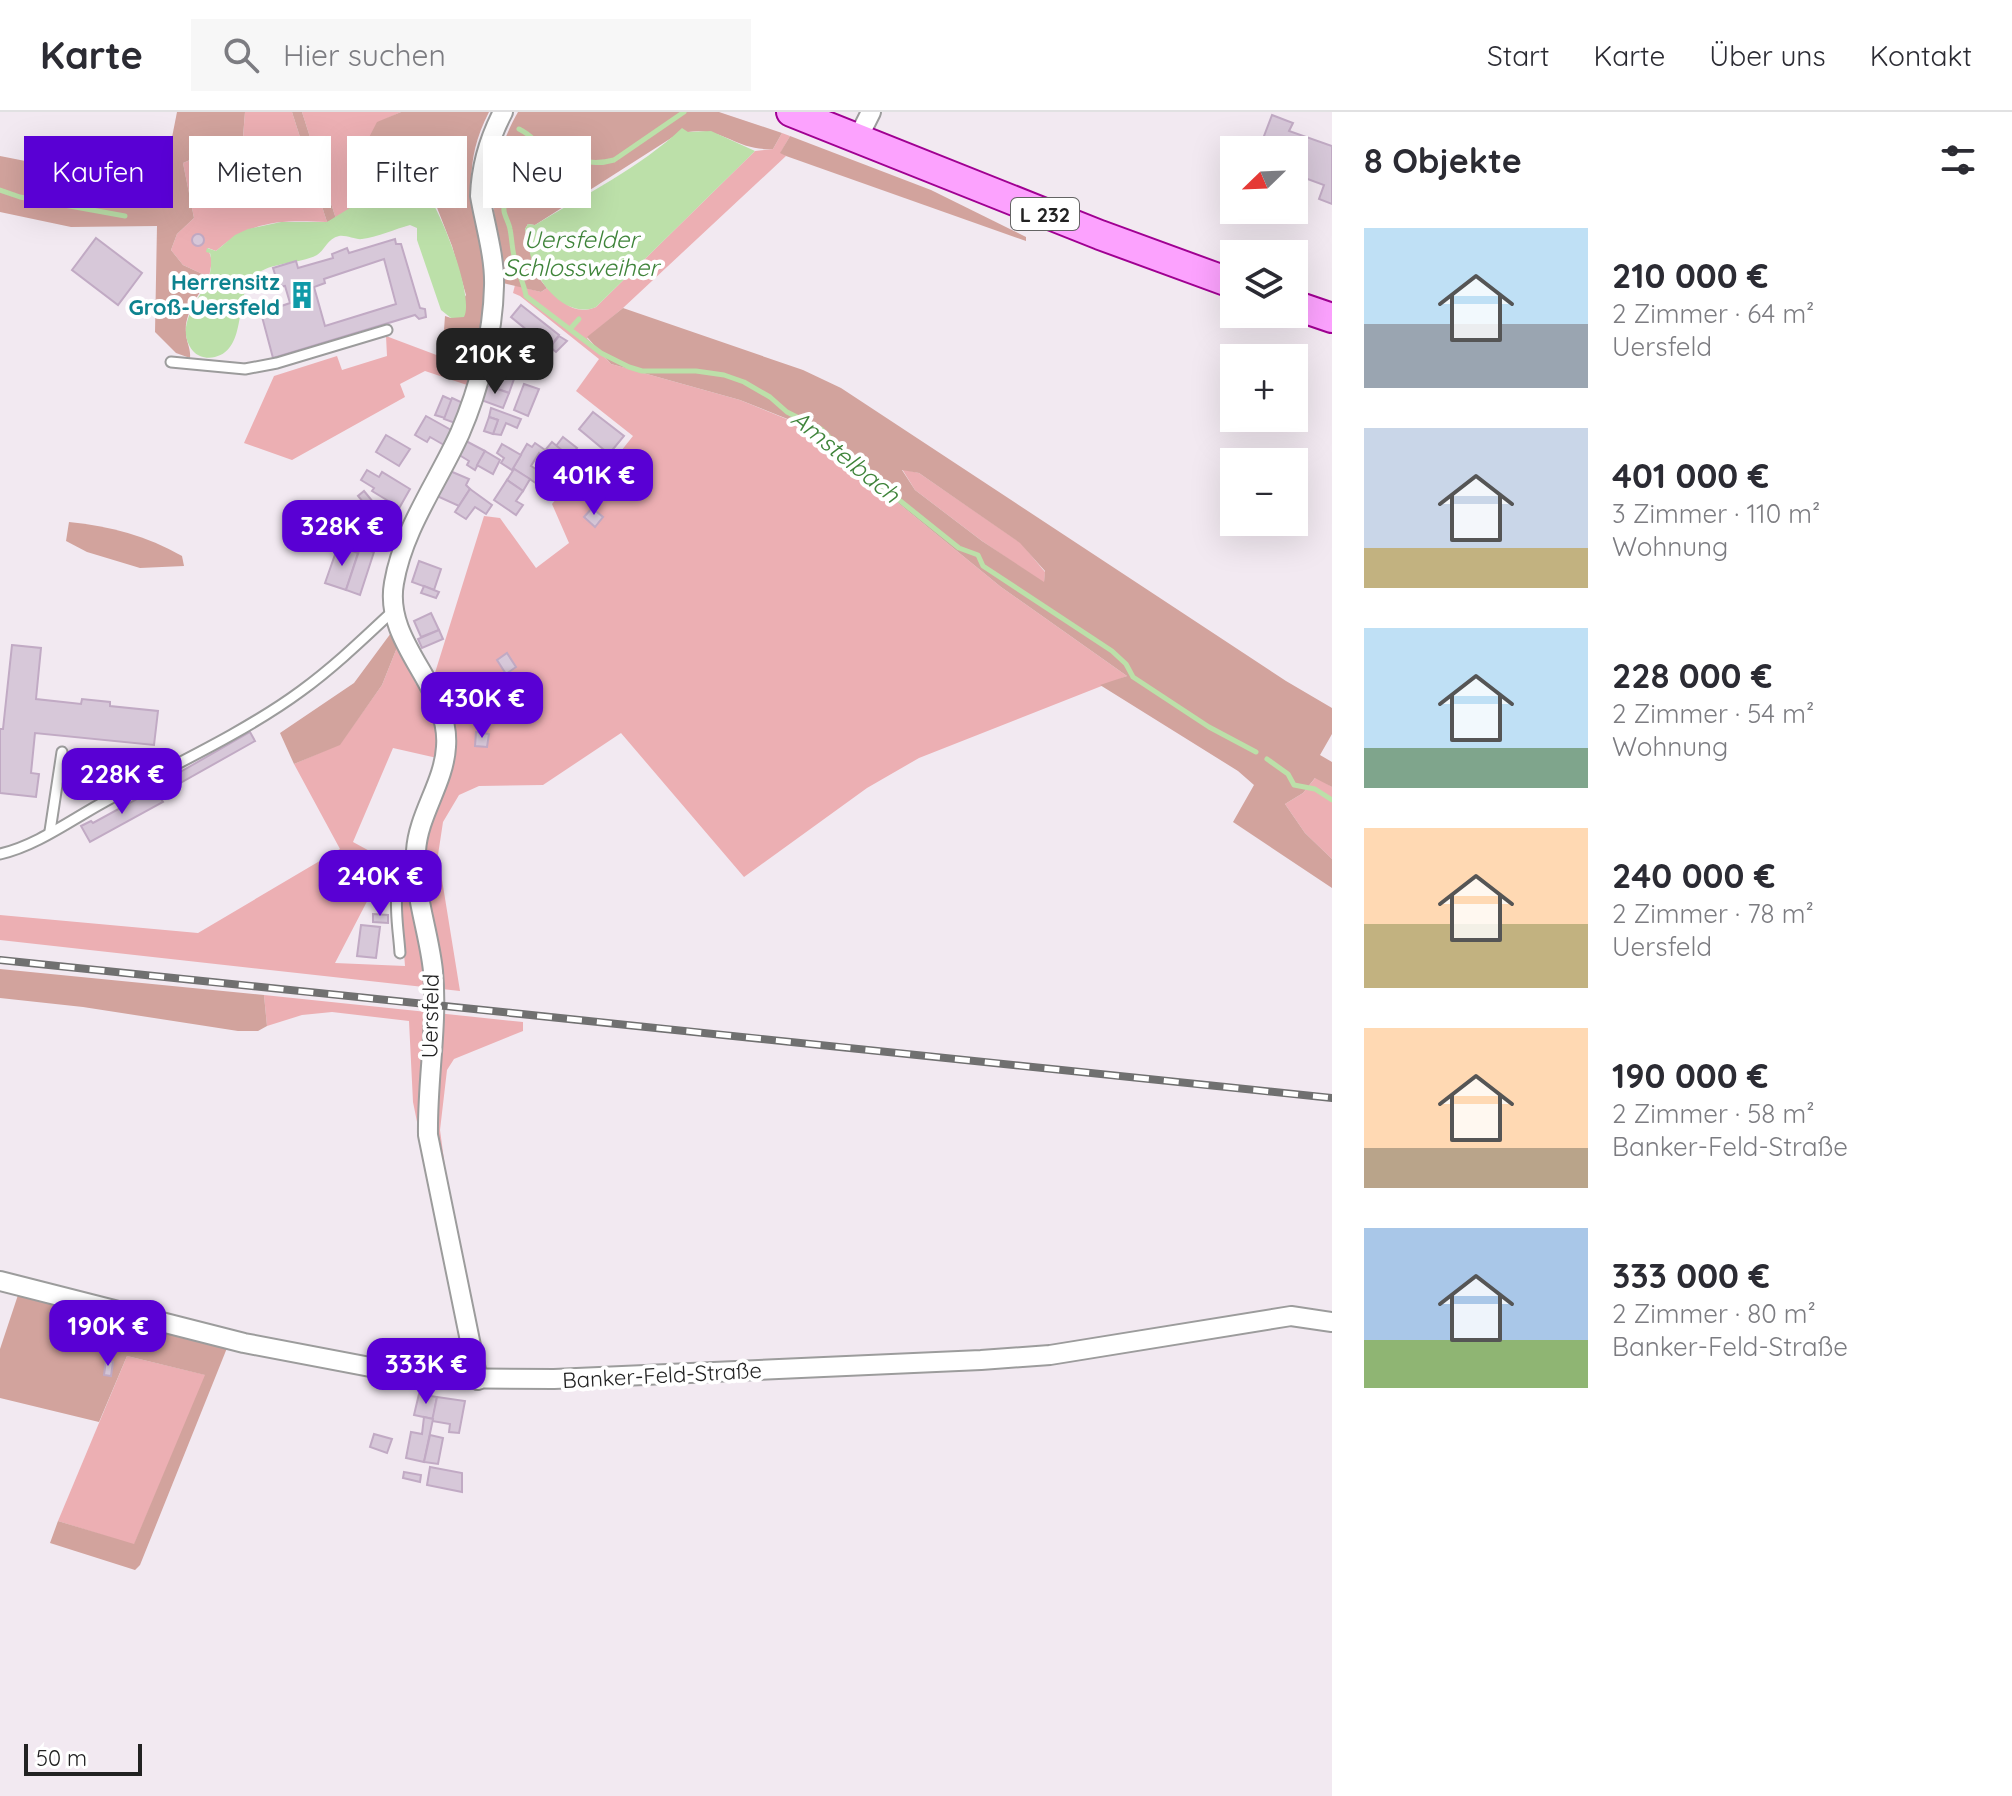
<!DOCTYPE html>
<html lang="de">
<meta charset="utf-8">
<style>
:root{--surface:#fff;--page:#f7f7f7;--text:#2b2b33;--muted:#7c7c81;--line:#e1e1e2;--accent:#5900d4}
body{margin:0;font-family:Quicksand,sans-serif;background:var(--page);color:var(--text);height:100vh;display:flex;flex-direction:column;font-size:30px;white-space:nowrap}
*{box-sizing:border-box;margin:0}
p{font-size:26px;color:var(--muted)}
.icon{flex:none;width:44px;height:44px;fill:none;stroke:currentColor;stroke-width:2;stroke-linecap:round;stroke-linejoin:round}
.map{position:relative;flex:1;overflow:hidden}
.details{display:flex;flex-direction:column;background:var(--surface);width:680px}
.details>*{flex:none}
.guide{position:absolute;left:24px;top:24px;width:760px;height:72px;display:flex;gap:16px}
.needle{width:52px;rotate:247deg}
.buttons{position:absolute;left:1220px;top:24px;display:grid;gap:16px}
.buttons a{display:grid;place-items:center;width:88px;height:88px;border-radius:0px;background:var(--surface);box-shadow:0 8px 32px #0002;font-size:40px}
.scale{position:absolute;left:24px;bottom:20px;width:118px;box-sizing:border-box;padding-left:8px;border:4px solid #222;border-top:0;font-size:22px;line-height:28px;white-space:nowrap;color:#222;-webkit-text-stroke:6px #fff;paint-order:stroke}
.price{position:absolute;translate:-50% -68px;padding:0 18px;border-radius:16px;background:var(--accent);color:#fff;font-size:26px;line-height:52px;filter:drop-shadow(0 2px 4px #0008)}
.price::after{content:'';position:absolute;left:50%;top:48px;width:24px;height:18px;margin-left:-12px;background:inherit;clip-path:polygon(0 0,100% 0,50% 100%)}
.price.active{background:#222;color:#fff}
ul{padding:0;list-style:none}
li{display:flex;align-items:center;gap:24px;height:200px;padding:0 32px}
li span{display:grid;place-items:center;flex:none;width:224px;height:160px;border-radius:0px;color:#555}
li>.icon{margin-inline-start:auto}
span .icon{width:96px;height:96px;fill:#fffc;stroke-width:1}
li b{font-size:34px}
h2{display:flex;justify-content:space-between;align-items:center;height:96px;padding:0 32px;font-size:34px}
.chip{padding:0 28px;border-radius:0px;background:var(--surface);box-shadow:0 8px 32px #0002;font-size:28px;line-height:72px}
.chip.active{background:var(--accent);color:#fff}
header{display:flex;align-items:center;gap:48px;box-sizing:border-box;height:112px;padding:0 40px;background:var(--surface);border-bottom:2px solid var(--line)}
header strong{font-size:38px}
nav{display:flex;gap:44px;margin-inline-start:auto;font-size:28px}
.search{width:560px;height:72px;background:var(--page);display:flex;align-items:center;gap:20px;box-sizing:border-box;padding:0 28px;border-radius:0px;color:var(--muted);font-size:30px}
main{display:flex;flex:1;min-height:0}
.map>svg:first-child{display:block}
</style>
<header>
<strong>Karte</strong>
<div class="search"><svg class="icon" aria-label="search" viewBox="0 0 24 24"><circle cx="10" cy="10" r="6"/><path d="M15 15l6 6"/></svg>Hier suchen</div>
<nav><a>Start</a><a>Karte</a><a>Über uns</a><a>Kontakt</a></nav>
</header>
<main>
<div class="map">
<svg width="1332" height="1684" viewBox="0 0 1332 1684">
<rect width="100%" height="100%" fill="#f2e9f1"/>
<g fill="#ecafb3" fill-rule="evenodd">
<path d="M245,0H292L327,110C282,108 251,108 216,139L208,136L212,149L209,165L183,153L171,138L177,122L194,106L183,51L243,26Z"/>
<path d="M302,0H401L377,11L373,66L407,74L366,86L336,107Z"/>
<path d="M782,21L790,24L781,40L786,44L623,196L587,226L611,252L740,288L789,308L832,337L1001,475L1127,564L919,646L867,676L744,765L621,621L543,673L479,674L459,683L443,710L438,743L460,879L0,828V803L198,821L340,737L294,652L340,632L382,573L398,533L416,572L434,564L484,404L500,406L536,456L569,431L552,392L588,348L605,359L633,324L576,279L599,247L520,184L513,181L515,173L541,180L547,176C563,190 574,204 596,195L755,39L773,37ZM393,636L437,646L401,774L400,792L405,854L335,851L388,749L353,730Z"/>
<path d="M386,224L471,256L467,273L425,259L400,272L405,285L292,348L244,331L274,264L337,244L342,258L387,244Z"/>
<path d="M902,357L919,361L1021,431L1045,460L1044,471L982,429L915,378Z"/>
<path d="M1316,665L1332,675V747L1305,721L1285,692L1303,681Z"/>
<path d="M264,883L523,910V919L454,947L447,958L440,1018L447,1070L484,1251L489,1261L468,1262L413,990L409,909L332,900L302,903L267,914Z"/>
<path d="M127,1244L206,1263L134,1433L58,1409Z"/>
</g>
<g fill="#d2a39d" fill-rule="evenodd">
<path d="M177,0H245L243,25L183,51L194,106L177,122L171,138L183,153L209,165C201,180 184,201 186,220C186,230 191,236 190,246L176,241L155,220L157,114L71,115L0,100V44L162,76Z"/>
<path d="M292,0H302L336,107L327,110Z"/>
<path d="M401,0H489C452,72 485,111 486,180C486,199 482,217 478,235L458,236L443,232L445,204L451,206L466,183L452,134L434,88L423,76L373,66L362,39L377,10Z"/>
<path d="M518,0H719L782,21L773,37C733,40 721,9 676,23L535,113L528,112L525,117L538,165L547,176L541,180L503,171C494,102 482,64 518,0Z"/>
<path d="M790,24L931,78L1026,125V129L786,44L780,41Z"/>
<path d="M623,196L803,258L841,276L1286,569L1332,596V622L1320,643L1332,650V675L1315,666L1303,681L1285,692L1305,721L1332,747V776L1233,710L1254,673L1238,659L1100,573L1127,564L1001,475L832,337L790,308L740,288L611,252L587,225ZM902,358L919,361L1020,431L1045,459L1044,470L982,429L915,378Z"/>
<path d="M69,410C110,414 147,424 182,444L184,454L140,456L87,440L66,429Z"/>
<path d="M391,521L398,533L382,573L340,633L294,652L280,621L354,571Z"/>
<path d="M0,857L264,883L267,914L258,919H238L83,895L0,886Z"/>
<path d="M18,1183L227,1236L140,1453L135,1458L50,1431L58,1409L134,1432L205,1263L127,1244L99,1310L0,1286V1237Z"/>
</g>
<g fill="#bce0a9">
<path d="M682,16L688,20L711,19L755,39L596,195C568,207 539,174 532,148C528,138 528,127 525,117L528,112L535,113C584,83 641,55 682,16Z"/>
<path d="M407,74L423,76C439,93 475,185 464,205L451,206L441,198L417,128V116L410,113C395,117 378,125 362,127C356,128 347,123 339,124C328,126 324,139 317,143C298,153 270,149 253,165C234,184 248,237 215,245C207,247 198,245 193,239C173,214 200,188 209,165C211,158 212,149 210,141L206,140L207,136L216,139L235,123L248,117L281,110H327L366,86Z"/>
</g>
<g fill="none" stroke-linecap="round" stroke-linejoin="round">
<g stroke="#bce0a9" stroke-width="5">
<path d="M519,17C571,44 501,70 504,99C505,105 509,111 510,117C512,127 512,138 515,148C518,161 524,171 526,184L601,241L629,255L642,259H696L724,263L744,270L770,285L787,300L821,317L868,363L959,436L978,443L983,454L1112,539L1126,552L1133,565L1209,615L1256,640"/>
<path d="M536,32C559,44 587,56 614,48L684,0"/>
<path d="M0,78L20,85L125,104"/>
<path d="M570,217L579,207"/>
<path d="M1267,647L1288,662L1294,673L1315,677L1332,688"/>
</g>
</g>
<g fill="#d7c8d9" stroke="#c1aac4" stroke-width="2" fill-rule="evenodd">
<path d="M1272,3L1293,11L1289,19L1332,34V92L1319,87L1324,73L1294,62V38H1276L1261,32Z"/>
<circle cx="198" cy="128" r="6"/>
<path d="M96,126L142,161L118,193L72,158Z"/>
<path d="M395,127L396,132H401L420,196L425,197L426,205L419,207L415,203L273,246L261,201L290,191L285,174L279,175L273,156L296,149L298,156L333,146L332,142L347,136L349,141ZM384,147L396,192L325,214L314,175L325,171L324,167Z"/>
<path d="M521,193L559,223L549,236L511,205Z"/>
<path d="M532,222L552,238L548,244L528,227Z"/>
<path d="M559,224L567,229L556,240L550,235Z"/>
<path d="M503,227L523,234L516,254L496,246Z"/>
<path d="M528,227L550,245L545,251L531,243L526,257L516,254Z"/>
<path d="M492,258L514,267L509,281L486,273Z"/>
<path d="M524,272L539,277L528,304L514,298Z"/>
<path d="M486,273L509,281L503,296L481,288Z"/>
<path d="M443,284L452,288L445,306L435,303Z"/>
<path d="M452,286L463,291L455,311L444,307Z"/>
<path d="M491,296L521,307L517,316L506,311L501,323L493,322L498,308L489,305Z"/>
<path d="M593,300L624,324L609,342L579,317Z"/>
<path d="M426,304L453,319L444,333L430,325L427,330L415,323Z"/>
<path d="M489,305L498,308L493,322L484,319Z"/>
<path d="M386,323L410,337L399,354L376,340Z"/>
<path d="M563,325L577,336L570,345L556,334Z"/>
<path d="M464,328L485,339L475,358L467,353L469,349L456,341Z"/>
<path d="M552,330L570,345L565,352L546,337Z"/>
<path d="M535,331L548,340L544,345L539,341L531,354L544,362L537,372L513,356L527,332L532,335Z"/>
<path d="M502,332L521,343L512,358L501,351L504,346L497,341Z"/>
<path d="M485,339L500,348L493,362L477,353Z"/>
<path d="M570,345L579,352L571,362L562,355Z"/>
<path d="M514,357L530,367L523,379L507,368Z"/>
<path d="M367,358L379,365L382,360L410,377L397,400L387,394L390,390L372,379L374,376L361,368Z"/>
<path d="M450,359L469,367L466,373L470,377L459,394L437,384Z"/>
<path d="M507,368L523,379L516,389L523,393L516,403L494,388Z"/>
<path d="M470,377L492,393L486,402L475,395L466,407L455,400Z"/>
<path d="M364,379L374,391L368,396L358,384Z"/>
<path d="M351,393L363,399L361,403L375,410L368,423L342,411Z"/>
<path d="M592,396L603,405L595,415L584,405Z"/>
<path d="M334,406L361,420L351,435L322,417Z"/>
<path d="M375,408L400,420L393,436L368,424Z"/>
<path d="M361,420L369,425L365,437L360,436L358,441L333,433L336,425L351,435Z"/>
<path d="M338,434L358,441L346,478L325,471Z"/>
<path d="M360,436L374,440L360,483L346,478Z"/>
<path d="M419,449L441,457L434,478L412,470Z"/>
<path d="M424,474L439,480L436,486L421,481Z"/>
<path d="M431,501L439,518L421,525L414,509Z"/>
<path d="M439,518L443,527L422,536L418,527Z"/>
<path d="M12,533L41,536L36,587L81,592L82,587L110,590V594L158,599L154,633L35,621L31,661L39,662L36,685L0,681V617H3Z"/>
<path d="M507,541L516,555L506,562L497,548Z"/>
<path d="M250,620L255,629L159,683L154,675Z"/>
<path d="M476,620L489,622L487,635L475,634Z"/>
<path d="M155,677L163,690L90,730L81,714L91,709L93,711Z"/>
<path d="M373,802L388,803V811L373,810Z"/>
<path d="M361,813L380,815L376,846L357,844Z"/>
<path d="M106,1248L113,1250L111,1264L104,1263Z"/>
<path d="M419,1282L437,1285L433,1307L414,1303Z"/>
<path d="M437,1285L465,1289L459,1321L449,1320L450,1312L432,1309Z"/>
<path d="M424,1305L433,1307L424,1350L406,1346L411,1320L422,1322Z"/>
<path d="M374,1322L392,1327L387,1341L370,1335Z"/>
<path d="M430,1323L443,1326L438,1352L424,1350Z"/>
<path d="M430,1355L462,1361V1380L427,1373Z"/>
<path d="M404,1360L421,1363L420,1370L403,1366Z"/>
</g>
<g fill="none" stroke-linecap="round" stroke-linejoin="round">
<g stroke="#9c9c9c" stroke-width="13">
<g id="service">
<path d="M171,250L245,257L277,251L387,218"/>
<path d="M50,719L62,640"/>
<path d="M0,742C36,734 71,708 104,690C167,656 244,621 301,579C334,555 363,527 393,499"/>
<path d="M400,841C398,809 388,769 413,744"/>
</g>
</g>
<g stroke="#9c9c9c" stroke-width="22">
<g id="minor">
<path d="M858,26L871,0"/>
<path d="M0,1169L244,1231L428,1266L554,1267L981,1248L1050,1243L1291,1204L1332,1210"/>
<path d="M478,1268L428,1023C427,968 438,913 433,859C429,819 413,781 416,739C418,703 444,671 446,635C451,575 383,532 394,471C403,417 438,370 460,321C479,277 493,223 494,174C495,145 485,113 480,84C481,54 489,27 503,0"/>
</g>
</g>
<g stroke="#a00092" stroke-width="32">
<g id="primary">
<path d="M791,0L1100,123L1234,172"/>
<path d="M1294,193L1332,206"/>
</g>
</g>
<use href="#service" stroke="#fff" stroke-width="9"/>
<use href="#minor" stroke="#fff" stroke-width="18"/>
<use href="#primary" stroke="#fca2fe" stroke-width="28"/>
<g stroke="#707070" stroke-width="8">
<path id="rail" d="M0,848L1332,986"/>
</g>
<use href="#rail" stroke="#fff" stroke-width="5" stroke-dasharray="15" stroke-linecap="butt"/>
</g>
<defs>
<g id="building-bare" transform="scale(2.16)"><path d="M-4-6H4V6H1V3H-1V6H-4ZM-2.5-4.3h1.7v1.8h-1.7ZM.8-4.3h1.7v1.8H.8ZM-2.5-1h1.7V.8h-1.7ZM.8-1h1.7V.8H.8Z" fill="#0f9aa8" stroke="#fff" stroke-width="2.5" paint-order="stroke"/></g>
</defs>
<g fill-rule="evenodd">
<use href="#building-bare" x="302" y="183"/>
</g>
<g text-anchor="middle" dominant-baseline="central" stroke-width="8" stroke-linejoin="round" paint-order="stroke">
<rect fill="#fff" stroke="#646464" stroke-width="2" x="1011" y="86" width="68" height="32" rx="6"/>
<g font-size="20" font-weight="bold" fill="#222">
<text x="1045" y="102">L 232</text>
</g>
<g font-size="22" font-weight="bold" fill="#0d838f" stroke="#fff" text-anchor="end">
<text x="280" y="170">Herrensitz<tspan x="280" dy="25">Groß-Uersfeld</tspan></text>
</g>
<g font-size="22" fill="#222" stroke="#fff">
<text transform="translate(430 904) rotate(-89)">Uersfeld</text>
<text transform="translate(662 1263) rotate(-3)">Banker-Feld-Straße</text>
</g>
<g font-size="24" font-style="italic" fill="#3f843a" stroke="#fff">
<text x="581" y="127">Uersfelder<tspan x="581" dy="28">Schlossweiher</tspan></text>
<text transform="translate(846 344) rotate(39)">Amstelbach</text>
</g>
</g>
</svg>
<div class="buttons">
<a><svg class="needle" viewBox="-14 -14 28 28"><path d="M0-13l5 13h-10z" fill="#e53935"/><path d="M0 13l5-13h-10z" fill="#7c7c81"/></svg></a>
<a><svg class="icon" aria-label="layers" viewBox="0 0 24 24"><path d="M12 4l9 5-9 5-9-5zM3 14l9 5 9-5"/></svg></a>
<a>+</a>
<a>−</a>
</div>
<div class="scale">50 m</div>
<b class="price active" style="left:495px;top:284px">210K €</b>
<b class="price" style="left:594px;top:405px">401K €</b>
<b class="price" style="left:342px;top:456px">328K €</b>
<b class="price" style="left:482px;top:628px">430K €</b>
<b class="price" style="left:122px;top:704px">228K €</b>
<b class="price" style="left:380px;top:806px">240K €</b>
<b class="price" style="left:108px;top:1256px">190K €</b>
<b class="price" style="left:426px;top:1294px">333K €</b>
<div class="guide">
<a class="chip active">Kaufen</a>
<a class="chip">Mieten</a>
<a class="chip">Filter</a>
<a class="chip">Neu</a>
</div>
</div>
<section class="details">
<h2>8 Objekte<svg class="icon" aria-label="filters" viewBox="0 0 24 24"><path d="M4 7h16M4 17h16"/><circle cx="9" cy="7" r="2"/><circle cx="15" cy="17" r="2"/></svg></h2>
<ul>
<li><span style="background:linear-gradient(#bfe0f5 60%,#9aa5b1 0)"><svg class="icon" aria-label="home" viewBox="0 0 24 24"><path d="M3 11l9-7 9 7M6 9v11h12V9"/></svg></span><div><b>210 000 €</b><p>2 Zimmer · 64 m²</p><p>Uersfeld</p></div></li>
<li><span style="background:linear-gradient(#c9d6e8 75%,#c2b280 0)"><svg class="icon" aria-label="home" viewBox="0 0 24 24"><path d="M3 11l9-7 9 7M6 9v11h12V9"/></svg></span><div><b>401 000 €</b><p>3 Zimmer · 110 m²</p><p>Wohnung</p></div></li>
<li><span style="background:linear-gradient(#bfe0f5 75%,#7fa58c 0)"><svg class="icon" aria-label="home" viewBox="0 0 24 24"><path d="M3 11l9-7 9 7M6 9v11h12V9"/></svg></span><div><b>228 000 €</b><p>2 Zimmer · 54 m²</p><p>Wohnung</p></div></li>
<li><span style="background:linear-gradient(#ffd9b3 60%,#c2b280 0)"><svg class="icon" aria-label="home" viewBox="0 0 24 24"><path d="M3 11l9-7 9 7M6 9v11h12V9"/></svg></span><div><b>240 000 €</b><p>2 Zimmer · 78 m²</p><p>Uersfeld</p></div></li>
<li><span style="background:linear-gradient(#ffd9b3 75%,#b9a48a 0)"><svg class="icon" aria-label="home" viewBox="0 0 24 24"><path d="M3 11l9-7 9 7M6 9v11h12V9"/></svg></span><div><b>190 000 €</b><p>2 Zimmer · 58 m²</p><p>Banker-Feld-Straße</p></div></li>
<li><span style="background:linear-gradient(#a9c7e8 70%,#8fb573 0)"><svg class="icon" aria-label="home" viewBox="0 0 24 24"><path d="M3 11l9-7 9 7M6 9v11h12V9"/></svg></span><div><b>333 000 €</b><p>2 Zimmer · 80 m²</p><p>Banker-Feld-Straße</p></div></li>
</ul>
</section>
</main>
